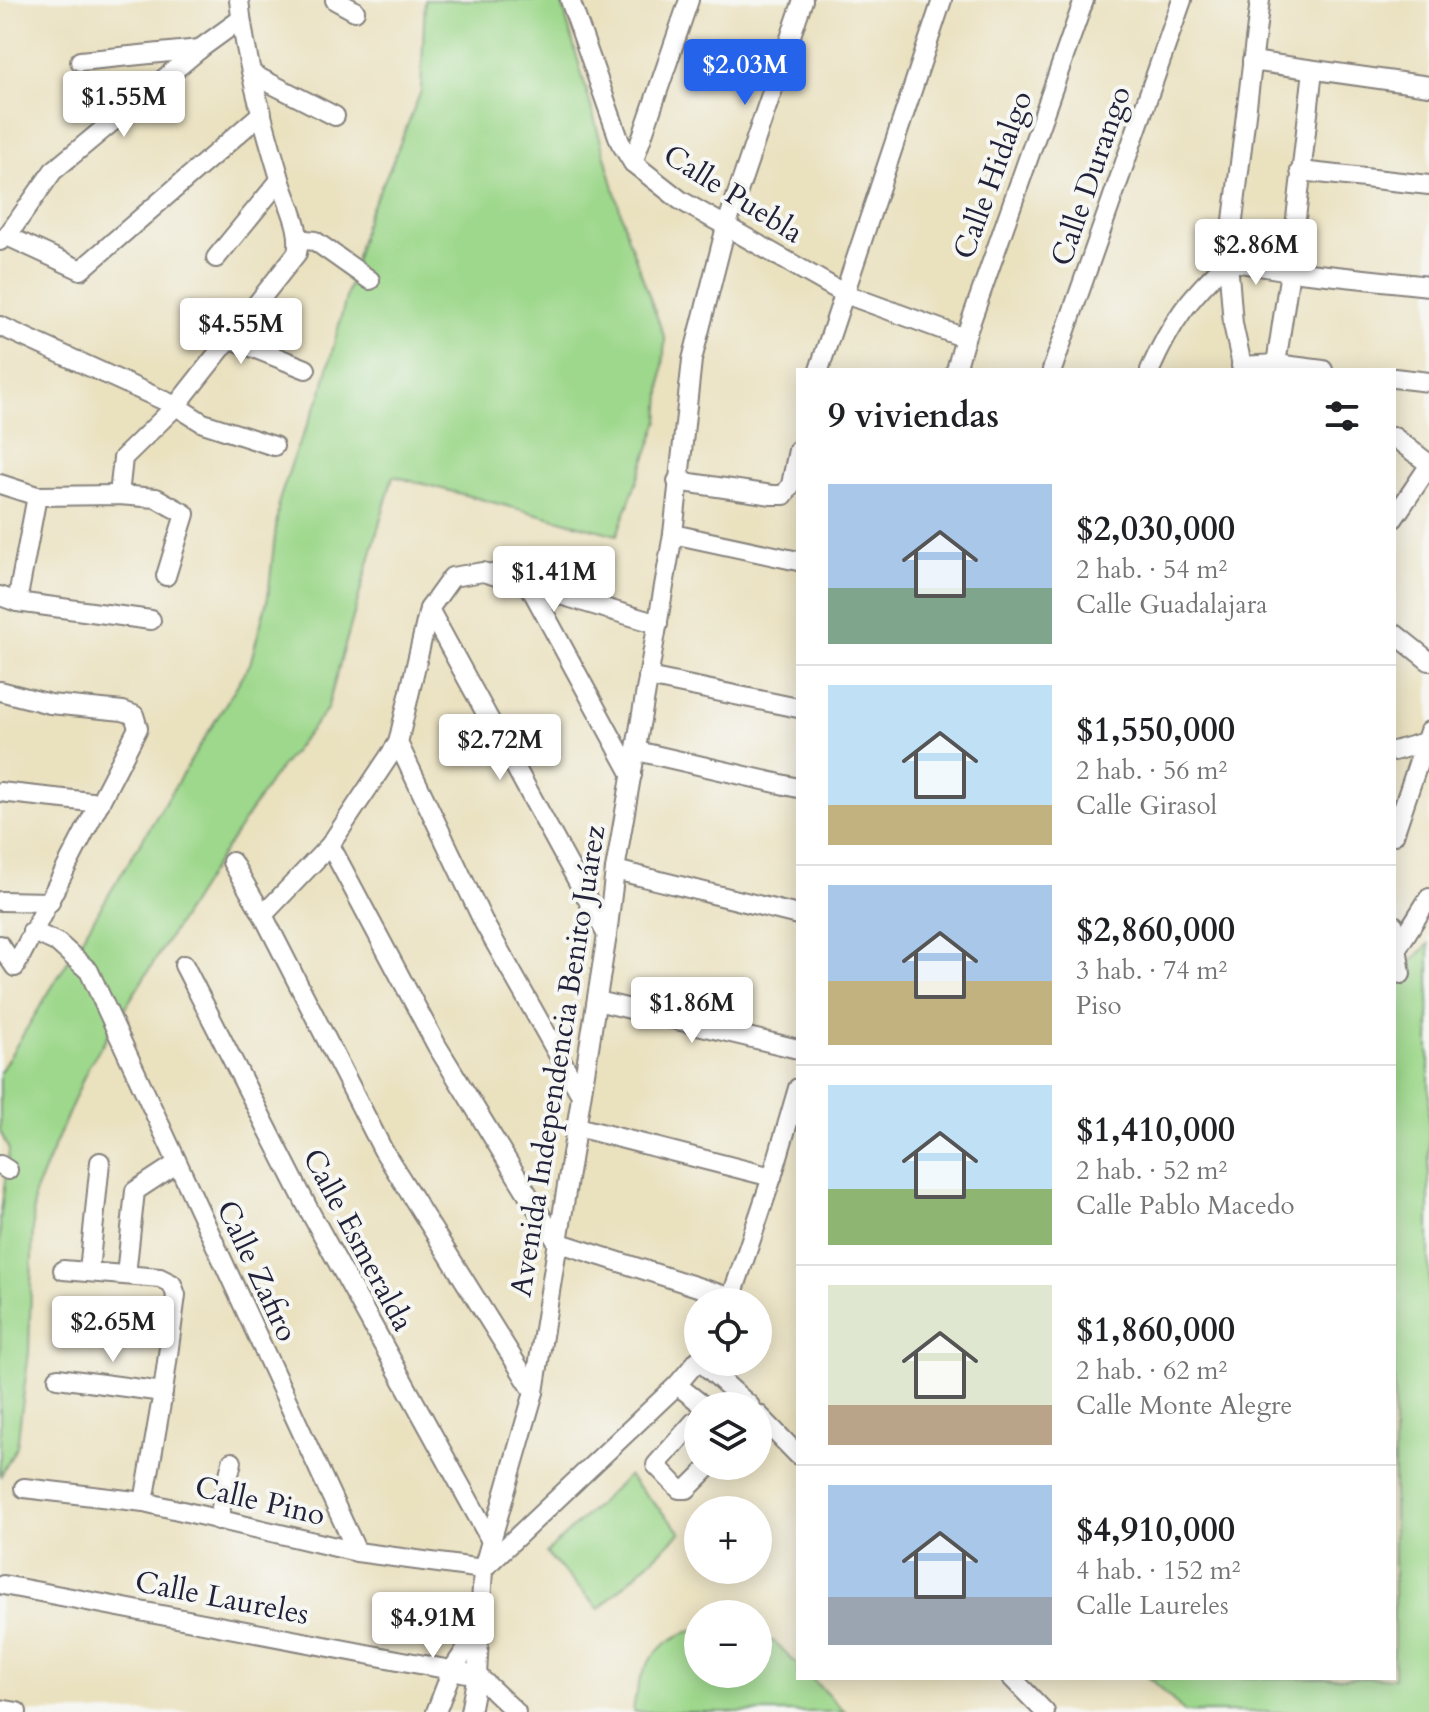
<!DOCTYPE html>
<html lang="es">
<meta charset="utf-8">
<style>
:root{--surface:#fff;--page:#f2f2f2;--text:#202124;--muted:#757577;--line:#e0e0e0;--accent:#2563eb}
body{margin:0;font-family:Cardo,serif;background:var(--page);color:var(--text);height:100vh;display:flex;flex-direction:column;font-size:30px;white-space:nowrap}
*{box-sizing:border-box;margin:0}
p{font-size:26px;color:var(--muted)}
.icon{flex:none;width:44px;height:44px;fill:none;stroke:currentColor;stroke-width:2;stroke-linecap:round;stroke-linejoin:round}
.map{position:relative;flex:1;overflow:hidden}
.drawer{position:absolute;left:796px;top:368px;width:600px;height:1312px;display:flex;flex-direction:column;background:var(--surface);border-radius:0px;box-shadow:0 4px 20px #0003}
.drawer>*{flex:none}
.buttons{position:absolute;left:684px;top:1288px;display:grid;gap:16px}
.buttons a{display:grid;place-items:center;width:88px;height:88px;border-radius:50%;background:var(--surface);box-shadow:0 4px 20px #0003;font-size:40px}
.price{position:absolute;translate:-50% -68px;padding:0 18px;border-radius:8px;background:#fff;color:#222;font-size:26px;line-height:52px;filter:drop-shadow(0 2px 4px #0008)}
.price::after{content:'';position:absolute;left:50%;top:48px;width:24px;height:18px;margin-left:-12px;background:inherit;clip-path:polygon(0 0,100% 0,50% 100%)}
.price.selected{background:var(--accent);color:#fff}
ul{padding:0;list-style:none}
li{display:flex;align-items:center;gap:24px;height:200px;padding:0 32px}
li+li{border-top:2px solid var(--line)}
li span{display:grid;place-items:center;flex:none;width:224px;height:160px;border-radius:0px;color:#555}
li>.icon{margin-inline-start:auto}
span .icon{width:96px;height:96px;fill:#fffc;stroke-width:1}
li b{font-size:34px}
h2{display:flex;justify-content:space-between;align-items:center;height:96px;padding:0 32px;font-size:34px}
.map>svg:first-child{display:block}
</style>
<div class="map">
<svg width="1429" height="1712" viewBox="0 0 1429 1712">
<rect width="100%" height="100%" fill="#f6f6f2"/>
<filter id="ink" filterUnits="userSpaceOnUse"><feTurbulence type="fractalNoise" baseFrequency=".0125" numOctaves="2"/><feDisplacementMap in="SourceGraphic" scale="16" xChannelSelector="R" yChannelSelector="G"/><feConvolveMatrix kernelMatrix="1 2 1 2 8 2 1 2 1" color-interpolation-filters="sRGB"/></filter>
<filter id="wash" filterUnits="userSpaceOnUse"><feTurbulence type="fractalNoise" baseFrequency=".006" numOctaves="4" result="noise"/><feDisplacementMap in="SourceGraphic" scale="32" xChannelSelector="R" yChannelSelector="G"/><feGaussianBlur stdDeviation="1.8" result="paint"/><feColorMatrix in="noise" values="0 0 0 0 0 0 0 0 0 0 0 0 0 0 0 0 0 1.4 0 .05"/><feComposite in="paint" operator="in"/></filter>
<g filter="url(#wash)">
<rect width="100%" height="100%" fill="#eae1bf"/>
<g fill="#9ed88c" stroke="#607d64" stroke-width="2">
<path d="M425,0H561L628,238L665,339L659,421L617,535L393,476L327,709L271,780L211,871L88,1067L34,1194L29,1352L17,1446L0,1477V1220L9,1150L0,1131V1072L250,664L268,597L279,501L296,450L321,395L367,216L390,168L421,91Z"/>
<path d="M1429,944V1712H1185L1149,1678H1394V979Z"/>
<path d="M628,1476L681,1532L599,1609L546,1553Z"/>
<path d="M698,1629V1674H758V1635L775,1642L798,1665V1678H811L845,1712H633C637,1671 656,1639 698,1629Z"/>
</g>
</g>
<g filter="url(#ink)">
<g fill="none" stroke-linecap="round" stroke-linejoin="round">
<g stroke="#86827d" stroke-width="22">
<g id="minor">
<path d="M335,0L355,11"/>
<path d="M570,0L620,142L633,163L680,200L845,294L965,338"/>
<path d="M80,61L200,49"/>
<path d="M1252,61L1429,86"/>
<path d="M252,74L335,116"/>
<path d="M633,163L689,0"/>
<path d="M1300,171L1429,185"/>
<path d="M7,236L81,270L262,113"/>
<path d="M0,241L7,236L53,171L201,48L241,19"/>
<path d="M299,243L306,240L315,241L370,280"/>
<path d="M216,258L280,180"/>
<path d="M196,319L231,339L306,369"/>
<path d="M0,326L176,406L203,423L274,446"/>
<path d="M1276,364L1323,370"/>
<path d="M1241,366L1276,364L1290,271L1313,70"/>
<path d="M819,370L942,0"/>
<path d="M956,370L965,338L1084,0"/>
<path d="M1052,370L1182,0"/>
<path d="M1150,370C1172,321 1188,299 1228,261L1290,271L1429,286"/>
<path d="M1243,370L1233,324L1228,261L1260,0"/>
<path d="M1394,378L1429,382"/>
<path d="M1394,437L1429,464"/>
<path d="M677,481L772,495H784L791,485L798,450"/>
<path d="M0,484L37,496L119,495L156,498L185,514L166,576"/>
<path d="M119,495L123,458L176,406L297,253C303,227 285,200 279,175C262,118 245,59 239,0"/>
<path d="M1394,518L1429,466"/>
<path d="M673,534L798,561"/>
<path d="M529,585L632,775"/>
<path d="M0,596L17,602L151,620"/>
<path d="M17,602L37,496"/>
<path d="M429,609L607,935"/>
<path d="M1394,633L1429,661"/>
<path d="M648,677L798,708"/>
<path d="M0,691L50,704L123,711L134,715L138,728L15,967L0,945"/>
<path d="M398,743L484,923L581,1095"/>
<path d="M637,751L798,788"/>
<path d="M1394,751L1425,742"/>
<path d="M0,792L100,803"/>
<path d="M1394,835L1429,731"/>
<path d="M330,845L437,1046L557,1242L732,1298"/>
<path d="M232,862L263,915L383,1150L534,1392"/>
<path d="M615,870L798,915"/>
<path d="M0,901L50,902"/>
<path d="M263,915L330,845L398,743L429,609L452,577L483,572L658,624"/>
<path d="M1394,925L1401,974"/>
<path d="M32,931L58,943L89,971L357,1552"/>
<path d="M1398,947L1429,898"/>
<path d="M184,965L310,1212L490,1539"/>
<path d="M597,1001L798,1049"/>
<path d="M577,1127L772,1177"/>
<path d="M0,1165L8,1170"/>
<path d="M63,1270L160,1278L172,1284L176,1295L163,1392L144,1502"/>
<path d="M89,1271L100,1162"/>
<path d="M126,1275L135,1191L176,1164"/>
<path d="M730,1302L772,1177L798,1088"/>
<path d="M701,1362L750,1406"/>
<path d="M58,1378L163,1392"/>
<path d="M677,1385L704,1406"/>
<path d="M758,1414L798,1455"/>
<path d="M694,1422L656,1465L679,1489H687L710,1466"/>
<path d="M24,1488L144,1502L357,1552L483,1569"/>
<path d="M218,1520L232,1462"/>
<path d="M483,1569L677,1385L698,1360"/>
<path d="M3,1585L477,1675L516,1712"/>
<path d="M1012,1678L1045,1712"/>
<path d="M0,1709L17,1712"/>
<path d="M436,1712L452,1670L477,1633"/>
<path d="M470,1712L477,1675L483,1569L534,1392L607,935L615,870L673,534L692,360L726,227L803,0"/>
</g>
</g>
<use href="#minor" stroke="#fff" stroke-width="18"/>
</g>
</g>
<g text-anchor="middle" dominant-baseline="central" stroke-width="8" stroke-linejoin="round" paint-order="stroke">
<g font-size="30" fill="#22223b" stroke="#f6f6f2">
<text transform="translate(993 175) rotate(-70)">Calle Hidalgo</text>
<text transform="translate(1091 176) rotate(-71)">Calle Durango</text>
<text transform="translate(733 194) rotate(32)">Calle Puebla</text>
<text transform="translate(558 1061) rotate(-81)">Avenida Independencia Benito Juárez</text>
<text transform="translate(358 1240) rotate(62)">Calle Esmeralda</text>
<text transform="translate(257 1271) rotate(65)">Calle Zafiro</text>
<text transform="translate(260 1501) rotate(13)">Calle Pino</text>
<text transform="translate(222 1598) rotate(11)">Calle Laureles</text>
</g>
</g>
</svg>
<div class="buttons">
<a><svg class="icon" aria-label="locate" viewBox="0 0 24 24"><circle cx="12" cy="12" r="6"/><path d="M12 2v4M12 18v4M2 12h4M18 12h4"/></svg></a>
<a><svg class="icon" aria-label="layers" viewBox="0 0 24 24"><path d="M12 4l9 5-9 5-9-5zM3 14l9 5 9-5"/></svg></a>
<a>+</a>
<a>−</a>
</div>
<b class="price selected" style="left:745px;top:107px">$2.03M</b>
<b class="price" style="left:124px;top:139px">$1.55M</b>
<b class="price" style="left:1256px;top:287px">$2.86M</b>
<b class="price" style="left:241px;top:366px">$4.55M</b>
<b class="price" style="left:554px;top:614px">$1.41M</b>
<b class="price" style="left:500px;top:782px">$2.72M</b>
<b class="price" style="left:692px;top:1045px">$1.86M</b>
<b class="price" style="left:113px;top:1364px">$2.65M</b>
<b class="price" style="left:433px;top:1660px">$4.91M</b>
<section class="drawer">
<h2>9 viviendas<svg class="icon" aria-label="filters" viewBox="0 0 24 24"><path d="M4 7h16M4 17h16"/><circle cx="9" cy="7" r="2"/><circle cx="15" cy="17" r="2"/></svg></h2>
<ul>
<li><span style="background:linear-gradient(#a9c7e8 65%,#7fa58c 0)"><svg class="icon" aria-label="home" viewBox="0 0 24 24"><path d="M3 11l9-7 9 7M6 9v11h12V9"/></svg></span><div><b>$2,030,000</b><p>2 hab. · 54 m²</p><p>Calle Guadalajara</p></div></li>
<li><span style="background:linear-gradient(#bfe0f5 75%,#c2b280 0)"><svg class="icon" aria-label="home" viewBox="0 0 24 24"><path d="M3 11l9-7 9 7M6 9v11h12V9"/></svg></span><div><b>$1,550,000</b><p>2 hab. · 56 m²</p><p>Calle Girasol</p></div></li>
<li><span style="background:linear-gradient(#a9c7e8 60%,#c2b280 0)"><svg class="icon" aria-label="home" viewBox="0 0 24 24"><path d="M3 11l9-7 9 7M6 9v11h12V9"/></svg></span><div><b>$2,860,000</b><p>3 hab. · 74 m²</p><p>Piso</p></div></li>
<li><span style="background:linear-gradient(#bfe0f5 65%,#8fb573 0)"><svg class="icon" aria-label="home" viewBox="0 0 24 24"><path d="M3 11l9-7 9 7M6 9v11h12V9"/></svg></span><div><b>$1,410,000</b><p>2 hab. · 52 m²</p><p>Calle Pablo Macedo</p></div></li>
<li><span style="background:linear-gradient(#dfe7d0 75%,#b9a48a 0)"><svg class="icon" aria-label="home" viewBox="0 0 24 24"><path d="M3 11l9-7 9 7M6 9v11h12V9"/></svg></span><div><b>$1,860,000</b><p>2 hab. · 62 m²</p><p>Calle Monte Alegre</p></div></li>
<li><span style="background:linear-gradient(#a9c7e8 70%,#9aa5b1 0)"><svg class="icon" aria-label="home" viewBox="0 0 24 24"><path d="M3 11l9-7 9 7M6 9v11h12V9"/></svg></span><div><b>$4,910,000</b><p>4 hab. · 152 m²</p><p>Calle Laureles</p></div></li>
</ul>
</section>
</div>
